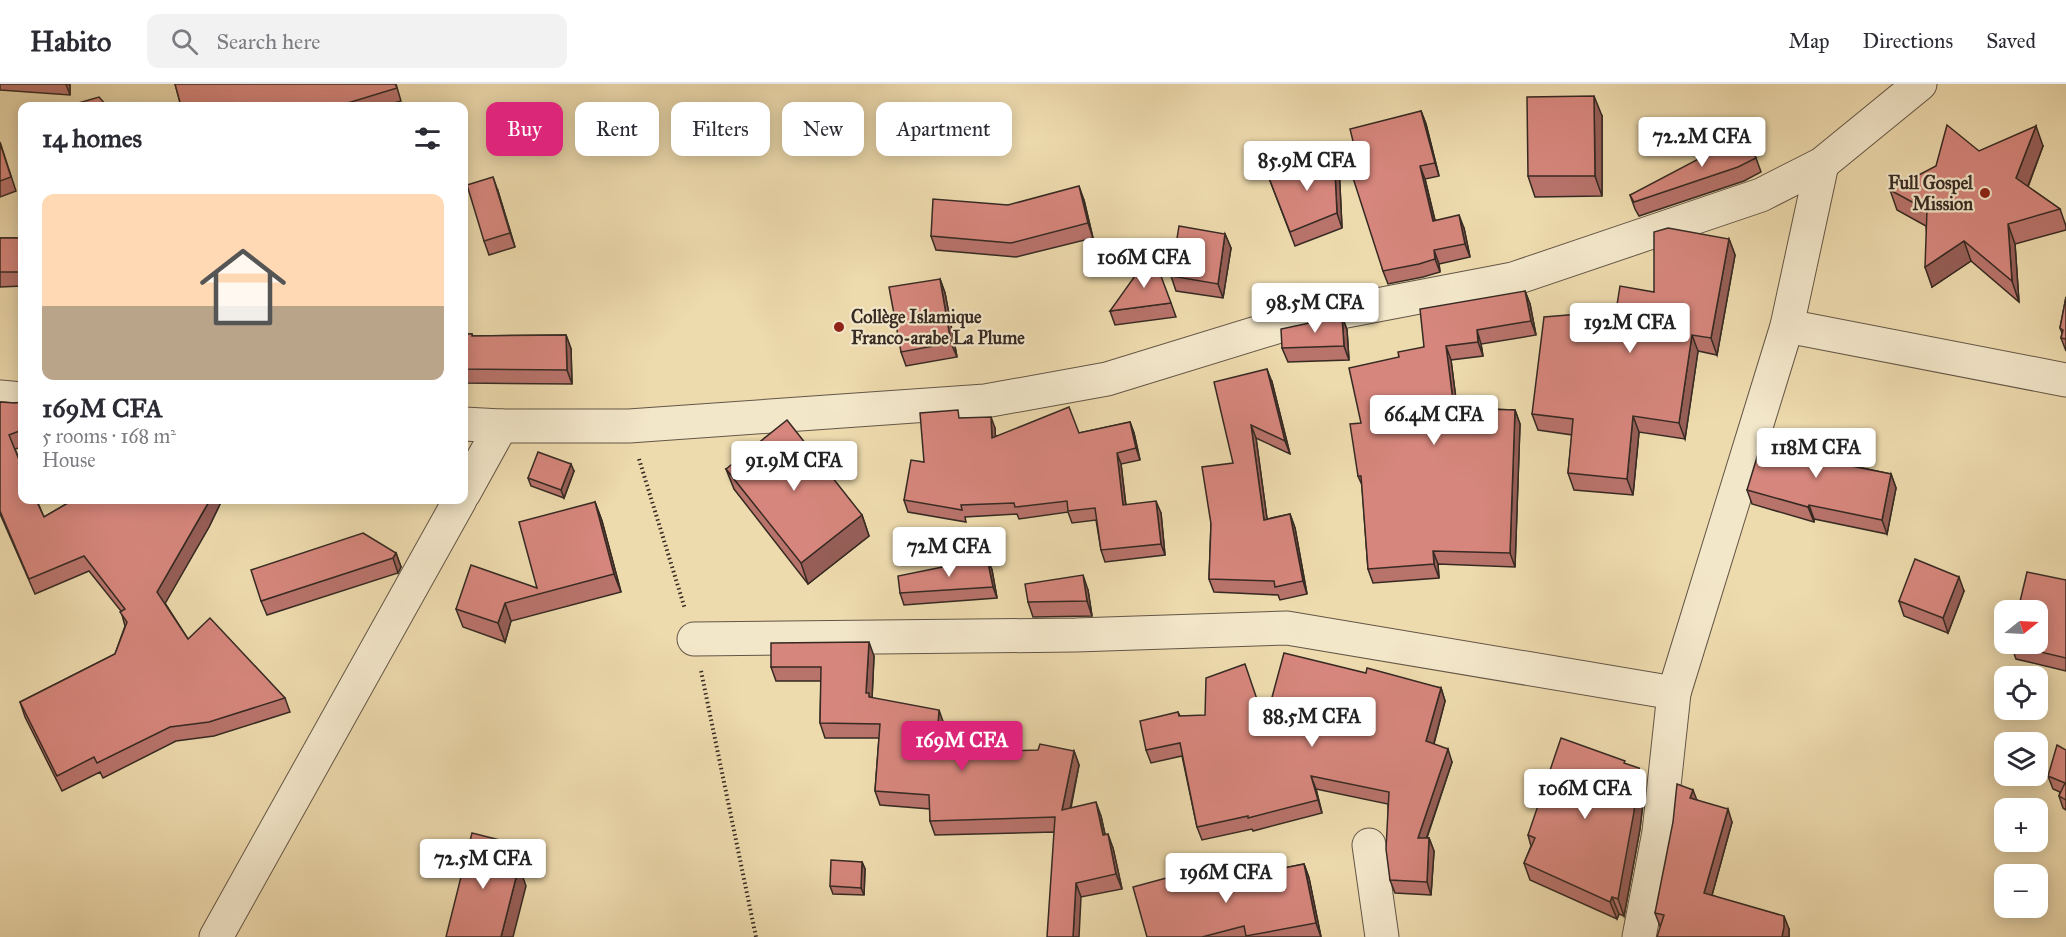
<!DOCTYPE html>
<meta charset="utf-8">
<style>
:root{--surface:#fff;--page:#f2f2f3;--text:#2b2b33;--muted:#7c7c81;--line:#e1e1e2;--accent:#db2777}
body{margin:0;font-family:"IM FELL Great Primer",serif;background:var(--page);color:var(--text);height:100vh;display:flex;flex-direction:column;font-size:22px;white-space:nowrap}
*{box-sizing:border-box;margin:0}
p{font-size:20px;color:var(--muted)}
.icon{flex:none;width:33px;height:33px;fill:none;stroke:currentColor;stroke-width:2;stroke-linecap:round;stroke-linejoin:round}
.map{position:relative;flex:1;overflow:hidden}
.side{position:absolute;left:18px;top:18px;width:450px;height:402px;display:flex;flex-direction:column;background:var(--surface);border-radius:12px;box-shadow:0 3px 15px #0003}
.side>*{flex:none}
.banner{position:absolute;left:486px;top:18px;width:570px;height:54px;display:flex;gap:12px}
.needle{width:39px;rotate:72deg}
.tools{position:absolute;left:1994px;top:516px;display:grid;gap:12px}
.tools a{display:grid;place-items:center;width:54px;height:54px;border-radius:12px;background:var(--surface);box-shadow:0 3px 15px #0003;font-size:30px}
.price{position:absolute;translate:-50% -51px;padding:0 14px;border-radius:6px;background:#fff;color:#222;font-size:20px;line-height:39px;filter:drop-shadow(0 2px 3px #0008)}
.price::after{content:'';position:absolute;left:50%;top:36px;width:18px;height:14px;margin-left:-9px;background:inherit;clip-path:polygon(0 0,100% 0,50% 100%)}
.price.selected{background:var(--accent);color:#fff}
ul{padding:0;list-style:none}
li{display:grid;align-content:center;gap:12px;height:318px;padding:0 24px}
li+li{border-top:2px solid var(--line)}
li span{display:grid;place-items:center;height:186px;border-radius:12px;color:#555}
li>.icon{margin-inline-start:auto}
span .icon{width:108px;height:108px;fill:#fffc;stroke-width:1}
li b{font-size:26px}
h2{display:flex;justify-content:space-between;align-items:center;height:72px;padding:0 24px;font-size:26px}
.tag{padding:0 21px;border-radius:12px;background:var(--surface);box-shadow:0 3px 15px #0003;font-size:21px;line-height:54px}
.tag.selected{background:var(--accent);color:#fff}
header{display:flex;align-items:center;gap:36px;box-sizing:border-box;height:84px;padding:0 30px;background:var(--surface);border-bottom:2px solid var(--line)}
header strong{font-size:28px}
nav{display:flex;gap:33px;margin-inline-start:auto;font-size:21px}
.search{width:420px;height:54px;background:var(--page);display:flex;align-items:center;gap:15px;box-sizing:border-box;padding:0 21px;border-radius:12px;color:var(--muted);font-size:22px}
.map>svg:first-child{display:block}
</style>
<header>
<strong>Habito</strong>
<div class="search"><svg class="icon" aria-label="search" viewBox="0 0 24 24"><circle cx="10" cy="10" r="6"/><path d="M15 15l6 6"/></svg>Search here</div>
<nav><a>Map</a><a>Directions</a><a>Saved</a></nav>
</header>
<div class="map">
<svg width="2066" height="853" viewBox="0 0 2066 853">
<rect width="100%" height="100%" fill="#eddaad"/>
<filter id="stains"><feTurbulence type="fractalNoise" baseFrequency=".00333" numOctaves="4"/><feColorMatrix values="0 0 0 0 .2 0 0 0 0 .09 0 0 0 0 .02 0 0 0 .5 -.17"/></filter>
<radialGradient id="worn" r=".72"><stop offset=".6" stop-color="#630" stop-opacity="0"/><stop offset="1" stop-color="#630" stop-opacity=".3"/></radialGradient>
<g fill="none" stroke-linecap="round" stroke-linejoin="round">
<g stroke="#645646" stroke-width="35">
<g id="minor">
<path d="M1787,242L2066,296"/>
<path d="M0,313L22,315"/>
<path d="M464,340L501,342H629L985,317L1107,295L1299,236L1513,195L1761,111L1822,80L1920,0"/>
<path d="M464,409L501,342"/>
<path d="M694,555L1076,551L1287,544L1674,609"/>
<path d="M1369,761L1382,853"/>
<path d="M216,853L460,416"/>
<path d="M1639,853L1659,748L1674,609L1787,242L1822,80"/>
</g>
</g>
<g stroke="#362a23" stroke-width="4" stroke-dasharray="1.5 3" stroke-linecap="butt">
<path d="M639,375L685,525"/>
<path d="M701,587L756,853"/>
</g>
<use href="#minor" stroke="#f3e7ca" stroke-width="33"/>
</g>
<g fill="#b8736b" stroke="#362a23" stroke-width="1.5">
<path d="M0,0H70V11L0,6Z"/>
<path d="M175,0H396L401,17L384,22H181Z"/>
<path d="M1421,27L1426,40L1439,92L1425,95L1435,136L1464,144L1470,173L1439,180L1440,188L1423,193L1388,200L1383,187L1354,61Z"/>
<path d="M1602,32V112L1535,113L1528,92Z"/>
<path d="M0,58L16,107L0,113Z"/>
<path d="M2043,62L2028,103L2060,125L2066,142V146L2015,160L2019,218L1971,177L1932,203L1926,142L1897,126L1890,106L1979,67Z"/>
<path d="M1756,74L1761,88L1744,97L1639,132L1635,125L1630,111Z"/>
<path d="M1339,82L1342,144L1295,162L1269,94Z"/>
<path d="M498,107L515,163L489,171L484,157Z"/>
<path d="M1084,116L1093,154L1016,173L936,166L931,152L1008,121Z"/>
<path d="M1225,150L1231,164L1223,214L1176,207L1171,192Z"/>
<path d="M0,154H22V202L0,203Z"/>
<path d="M1729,155L1735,171L1717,271L1698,267L1685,355L1639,348L1633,411L1574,406L1568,389L1572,351L1538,346L1532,330L1616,227L1654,208Z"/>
<path d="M940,195L945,209L957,273L906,282L901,268Z"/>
<path d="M1525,207L1530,220L1536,251L1481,260L1483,272L1451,276L1457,324L1515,326L1520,340L1515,483L1438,480L1439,494L1373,499L1368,485L1362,401L1358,392L1361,339L1399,273L1424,263Z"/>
<path d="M2066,213V267L2061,254L2062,249L2060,244Z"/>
<path d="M1171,219L1176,233L1115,241L1110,227Z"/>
<path d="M1342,232L1347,246L1349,276L1288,278L1282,264Z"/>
<path d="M464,250H472L473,252L566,251L571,265L572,300L464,299Z"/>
<path d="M1272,298L1290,370L1256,354L1267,435L1290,430L1295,444L1307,510L1280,516L1278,511L1214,508L1209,495L1211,440L1233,379Z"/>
<path d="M0,318L15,319L22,318V363L15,365L44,433L73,416H222L209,443L165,519L188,555L285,614L290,628L214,652L176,657L103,694L100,688L62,707L25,633L20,618L115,570L125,542L121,527L89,487L35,510L0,430Z"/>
<path d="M961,334L995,344V352L1079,349L1130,338L1134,349L1140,376L1121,380L1126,421L1161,429L1165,471L1105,478L1101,466L1096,436L1072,439L1068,428L1019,435L1017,430L965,433L966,438L908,428L904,416Z"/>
<path d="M1829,377L1891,390L1896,404L1887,450L1814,435V438L1752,420L1747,406Z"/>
<path d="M726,385L862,431L869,452L808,500L734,405Z"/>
<path d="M574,387L564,414L531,402L528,394Z"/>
<path d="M595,418L602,437L621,508L511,537L505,558L463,543L456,525L537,504Z"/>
<path d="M396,469L401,483L398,489L267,531L261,517Z"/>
<path d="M987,474L992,486L997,514L904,521L900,509Z"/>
<path d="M2066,496V587L2016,575L2011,561Z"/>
<path d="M1088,506L1092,532L1033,533L1028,518Z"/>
<path d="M1964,507L1948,549L1904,532L1899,517Z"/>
<path d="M874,572L872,614L944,640L943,655H936L934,670L1074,667L1079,681L1071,724L1101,732L1105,750L1113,764L1122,805L1081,813L1054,748L935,751L930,737V725L880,721L875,707L879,654H825L820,639L821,597H776L771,583Z"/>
<path d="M1366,589L1441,604L1445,617L1434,660L1452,678L1427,754H1429L1434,767L1431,811L1395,809L1390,796L1388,720L1316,705L1322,729L1253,747L1252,745L1202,756L1197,743L1182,672L1151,679L1146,666L1178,628L1180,632L1265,639Z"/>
<path d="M2066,666V726L2063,724L2059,712L2060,708L2053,705L2048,692Z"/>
<path d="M1626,680L1645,701L1640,745L1624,832L1619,830L1617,835L1530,796L1524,779L1531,762L1528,751Z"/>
<path d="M1697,716L1732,738L1712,811L1789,845V853L1660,842L1655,829Z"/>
<path d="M862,778L865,785L864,811L833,810L830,802Z"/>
<path d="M1304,780L1309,794L1321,853H1147L1185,789L1190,803Z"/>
</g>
<g fill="#965e57" stroke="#362a23" stroke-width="1.5">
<path d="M66,0H70V11Z"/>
<path d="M1594,12L1602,32V112L1595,92Z"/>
<path d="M1421,27L1426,40L1439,92L1435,79Z"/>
<path d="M2036,42L2043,62L2023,115L2016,94Z"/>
<path d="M1334,68L1339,82L1342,144L1337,129Z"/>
<path d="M1420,82L1425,95L1438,150L1433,137Z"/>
<path d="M493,93L498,107L515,163L510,149Z"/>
<path d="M1079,102L1084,116L1093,154L1088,139Z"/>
<path d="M1459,131L1464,144L1470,173L1465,160Z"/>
<path d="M2008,140L2015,160L2019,218L2012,197Z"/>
<path d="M1225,150L1231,164L1223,214L1218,200Z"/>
<path d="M1729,155L1735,171L1717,271L1711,254Z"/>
<path d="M1964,157L1971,177L1932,203L1925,183Z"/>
<path d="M1434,166L1439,180L1440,188L1435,175Z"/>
<path d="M940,195L945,209L957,273L951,259Z"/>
<path d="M1525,207L1530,220L1536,251L1531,237Z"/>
<path d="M1342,232L1347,246L1349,276L1344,262Z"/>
<path d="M1477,246L1481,260L1483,272L1478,258Z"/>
<path d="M566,251L571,265L572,300L567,286Z"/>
<path d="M1692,251L1698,267L1685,355L1679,339Z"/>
<path d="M1446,262L1451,276L1459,338L1454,324Z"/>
<path d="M1267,285L1272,298L1290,370L1285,357Z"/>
<path d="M1515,326L1520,340L1515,483L1510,469Z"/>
<path d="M1633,332L1639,348L1633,411L1627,395Z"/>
<path d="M991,333L995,344L996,365L992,354Z"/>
<path d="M1130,338L1134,349L1140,376L1136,364Z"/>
<path d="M1251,341L1256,354L1269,449L1264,436Z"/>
<path d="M1824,364L1829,378L1821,376Z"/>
<path d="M1117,369L1121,380L1127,432L1123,421Z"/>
<path d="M571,380L574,387L564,414L561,406Z"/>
<path d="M1891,390L1896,404L1887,450L1882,436Z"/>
<path d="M210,416H222L209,443L163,523L157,508Z"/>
<path d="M1156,417L1161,429L1165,471L1161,460Z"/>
<path d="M595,418L602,437L621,508L614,490Z"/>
<path d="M1809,421L1814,435V438L1808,423Z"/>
<path d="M1290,430L1295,444L1307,510L1303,497Z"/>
<path d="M862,431L869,452L808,500L801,479Z"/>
<path d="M1433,467L1438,480L1439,494L1434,480Z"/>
<path d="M396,469L401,483L398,489L393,474Z"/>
<path d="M987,474L992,486L997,514L993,503Z"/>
<path d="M1083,491L1088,506L1092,532L1087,517Z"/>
<path d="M1959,493L1964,507L1948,549L1943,534Z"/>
<path d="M505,519L511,537L505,558L498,539Z"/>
<path d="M869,558L874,572L872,615L866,609Z"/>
<path d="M1441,604L1445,617L1431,670L1426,657Z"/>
<path d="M939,626L944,640L943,655L938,641Z"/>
<path d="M931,640L936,655L931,684L926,670Z"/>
<path d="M1448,665L1452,678L1422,767L1418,754Z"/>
<path d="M1074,667L1079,681L1067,740L1062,726Z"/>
<path d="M1639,684L1645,701L1640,745L1624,832L1618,815Z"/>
<path d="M1311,692L1316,705L1322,729L1318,716Z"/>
<path d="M1693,706L1698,719L1690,714Z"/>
<path d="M1096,718L1101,732L1108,765L1103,751Z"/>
<path d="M1728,725L1732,738L1709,822L1704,809Z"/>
<path d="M1108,750L1113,764L1122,805L1116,790Z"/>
<path d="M1429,754L1434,767L1431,811L1427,798Z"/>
<path d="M508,758L516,778L511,798L503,777Z"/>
<path d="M862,778L865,785L864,811L861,804Z"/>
<path d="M1304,780L1309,794L1321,853L1316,839Z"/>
<path d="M519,782L526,802L513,853H501Z"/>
<path d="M1076,799L1081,813L1079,853H1073Z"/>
<path d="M1612,813L1619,830L1617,835L1610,818Z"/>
<path d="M1784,832L1789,845V853H1782Z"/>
</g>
<g fill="#d6867c" stroke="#362a23" stroke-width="1.5">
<path d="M175,0H395L397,4L338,22H181Z"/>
<path d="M1594,12L1595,92H1528L1527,13Z"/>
<path d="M99,13L107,22H68Z"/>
<path d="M1421,27L1435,79L1420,82L1433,137L1459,131L1465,160L1434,166L1435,175L1419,180L1383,187L1344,66L1354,61L1350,45Z"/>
<path d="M1947,41L1979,67L2036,42L2016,94L2060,125L2008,140L2012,197L1964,157L1925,183L1927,126L1890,106L1936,82Z"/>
<path d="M1744,51L1756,74L1738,83L1634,118L1630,111Z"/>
<path d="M0,59L11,93L0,97Z"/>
<path d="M1334,68L1337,129L1290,148L1269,94Z"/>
<path d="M493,93L510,149L484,157L467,101Z"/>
<path d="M1079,102L1088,139L1011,159L931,152L933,115L1008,121Z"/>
<path d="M1179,142L1225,150L1218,200L1171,192Z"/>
<path d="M1668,144L1729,155L1711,254L1692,251L1679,339L1633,332L1627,395L1568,389L1573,335L1532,330L1544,233L1616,227L1620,202L1654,208V148Z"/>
<rect x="0" y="154" width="22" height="34"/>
<path d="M1152,168L1171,219L1110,227Z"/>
<path d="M940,195L951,259L901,268L889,203Z"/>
<path d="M1525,207L1531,237L1477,246L1478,258L1446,262L1454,324L1515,326L1510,469L1433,467L1434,480L1368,485L1361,392H1358L1350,340L1361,339L1349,284L1399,273L1398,268L1424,263L1420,225Z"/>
<path d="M2066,213V255L2061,254L2063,246L2060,244Z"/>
<path d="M1342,232L1344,262L1282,264L1281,245Z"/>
<path d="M464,250H472V252L566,251L567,286L464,285Z"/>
<path d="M1267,285L1285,357L1251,341L1264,436L1290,430L1303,497L1275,503L1274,497L1209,495L1211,440L1202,383L1233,379L1214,298Z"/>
<path d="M0,318L15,319L22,318V346L9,351L22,383V416H36L44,433L73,416H210L203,428L157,508L188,555L210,534L285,614L209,638L170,643L97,679L94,673L57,692L20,618L115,570L127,538L120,528L125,525L84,472L29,495L0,427Z"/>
<path d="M1069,323L1079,349L1130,338L1136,364L1117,369L1123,421L1156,417L1161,460L1101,466L1095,424L1068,427L1067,417L1015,423L1014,419L961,421L962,426L904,416L911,376L924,378L920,329L958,326L959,334L991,333L992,354Z"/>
<path d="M787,336L862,431L801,479L726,385Z"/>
<path d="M1765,347L1824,364L1821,376L1891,390L1882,436L1809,421L1808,423L1747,406Z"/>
<path d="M538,368L571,380L561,406L528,394Z"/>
<path d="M595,418L614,490L505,519L498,539L456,525L471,481L537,504L519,438Z"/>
<path d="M363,449L396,469L393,474L261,517L251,486Z"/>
<path d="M987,474L993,503L900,509L898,492Z"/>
<path d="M1915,475L1959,493L1943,534L1899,517Z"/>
<path d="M2027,488L2066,496V574L2011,561V560H2037V526H2018Z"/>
<path d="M1083,491L1087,517L1028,518L1025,500Z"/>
<path d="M869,558L866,609H869V613L939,626L938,641L931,640L926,670L1038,666L1040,660L1074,667L1062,726L1096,718L1103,751L1108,750L1116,790L1076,799L1073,853H1047L1055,733L930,737L929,711L875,707L880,640L820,639L821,583H771V559Z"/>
<path d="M1284,569L1366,589L1367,584L1441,604L1426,657L1448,665L1418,754H1429L1427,798L1390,796L1386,765L1389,708L1311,692L1318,716L1248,734V732L1197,743L1180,659L1146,666L1140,637L1178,628L1179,632L1205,631L1206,594L1245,580L1265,639Z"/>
<path d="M1561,654L1625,677L1624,679L1639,684L1634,728L1618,815L1612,813L1610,818L1524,779L1535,754L1528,751Z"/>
<path d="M2057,661L2066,666V716L2059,712L2065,699L2048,692Z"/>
<path d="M1677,700L1693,706L1690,714L1728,725L1704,809L1784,832V843L1782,853H1657L1664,831L1655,829L1673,738Z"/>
<path d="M472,749L508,758L503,777L519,782L501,853H446Z"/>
<path d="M831,776L862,778L861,804L830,802Z"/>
<path d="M1304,780L1316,839L1246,852L1244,842L1202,853H1147L1133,803L1185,789L1189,803Z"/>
</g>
<g fill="#8f2418" stroke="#f3e7ca" stroke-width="2">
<circle cx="1985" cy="109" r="6"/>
<circle cx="839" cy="243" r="6"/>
</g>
<g text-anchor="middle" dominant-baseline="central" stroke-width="4.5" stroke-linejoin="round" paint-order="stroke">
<g font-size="18" font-weight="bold" fill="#362a23" stroke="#f3e7ca" text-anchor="end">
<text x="1973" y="99">Full Gospel<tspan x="1973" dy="21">Mission</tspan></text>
<text x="851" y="233" text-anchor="start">Collège Islamique<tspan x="851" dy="21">Franco-arabe La Plume</tspan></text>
</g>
</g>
<rect width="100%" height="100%" filter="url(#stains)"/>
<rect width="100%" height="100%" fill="url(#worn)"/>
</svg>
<div class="tools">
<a><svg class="needle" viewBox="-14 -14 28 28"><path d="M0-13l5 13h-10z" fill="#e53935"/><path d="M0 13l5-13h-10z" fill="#7c7c81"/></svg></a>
<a><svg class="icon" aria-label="locate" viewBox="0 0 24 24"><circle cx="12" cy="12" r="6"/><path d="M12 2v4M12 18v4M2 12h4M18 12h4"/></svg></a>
<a><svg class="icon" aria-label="layers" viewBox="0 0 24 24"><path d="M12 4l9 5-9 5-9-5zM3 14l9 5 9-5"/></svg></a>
<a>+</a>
<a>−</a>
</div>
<b class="price" style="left:1702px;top:84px">72.2M CFA</b>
<b class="price" style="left:1307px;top:108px">85.9M CFA</b>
<b class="price" style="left:1144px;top:205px">106M CFA</b>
<b class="price" style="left:1315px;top:250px">98.5M CFA</b>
<b class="price" style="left:1630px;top:270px">192M CFA</b>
<b class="price" style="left:1434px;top:362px">66.4M CFA</b>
<b class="price" style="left:1816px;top:395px">118M CFA</b>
<b class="price" style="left:794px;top:408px">91.9M CFA</b>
<b class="price" style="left:949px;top:494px">72M CFA</b>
<b class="price" style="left:1312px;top:664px">88.5M CFA</b>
<b class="price selected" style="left:962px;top:688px">169M CFA</b>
<b class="price" style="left:1585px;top:736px">106M CFA</b>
<b class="price" style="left:483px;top:806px">72.5M CFA</b>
<b class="price" style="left:1226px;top:820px">196M CFA</b>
<div class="banner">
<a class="tag selected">Buy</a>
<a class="tag">Rent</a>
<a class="tag">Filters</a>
<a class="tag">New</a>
<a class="tag">Apartment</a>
</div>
<section class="side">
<h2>14 homes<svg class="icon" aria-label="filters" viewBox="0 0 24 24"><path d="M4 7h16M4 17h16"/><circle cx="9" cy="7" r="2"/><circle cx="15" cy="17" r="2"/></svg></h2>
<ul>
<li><span style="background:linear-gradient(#ffd9b3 60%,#b9a48a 0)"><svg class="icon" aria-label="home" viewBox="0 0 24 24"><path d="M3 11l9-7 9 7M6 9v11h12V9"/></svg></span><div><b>169M CFA</b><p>5 rooms · 168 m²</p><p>House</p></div></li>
</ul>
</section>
</div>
